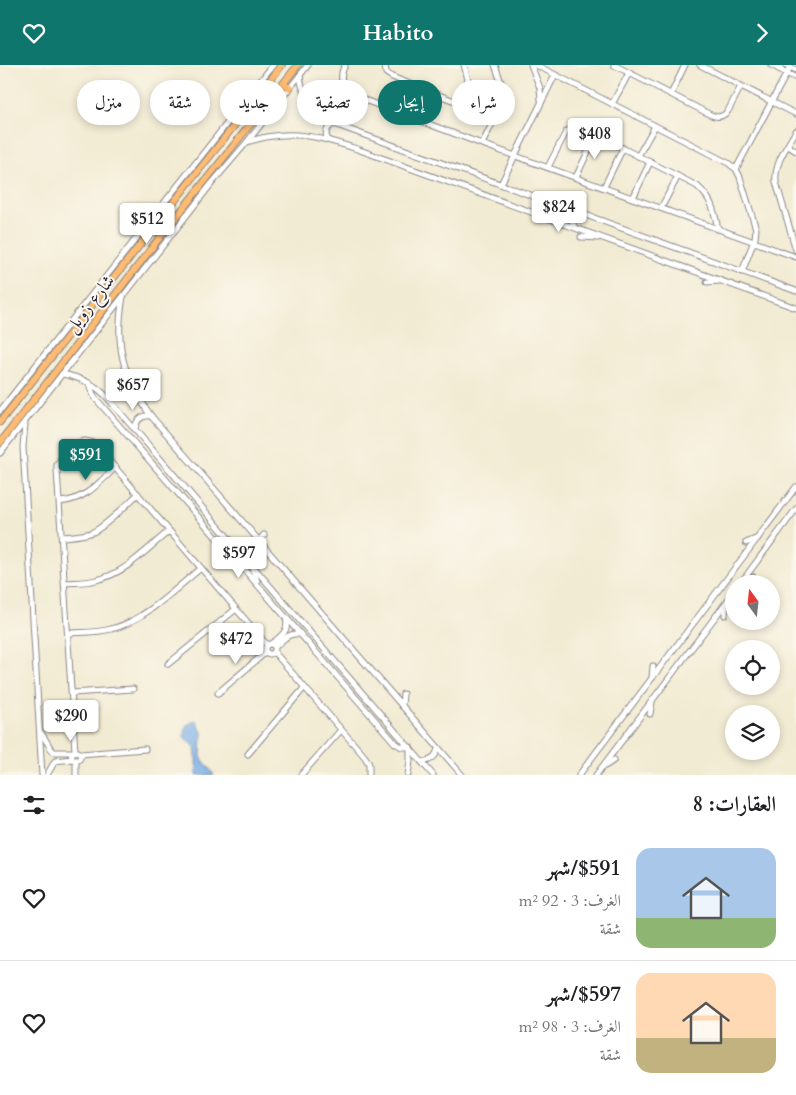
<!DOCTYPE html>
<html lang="ar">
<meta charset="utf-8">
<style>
:root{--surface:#fff;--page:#f2f2f2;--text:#202124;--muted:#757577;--line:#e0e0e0;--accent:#0f766e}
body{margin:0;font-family:Cardo,Amiri,serif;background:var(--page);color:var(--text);direction:rtl;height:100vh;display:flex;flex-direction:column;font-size:19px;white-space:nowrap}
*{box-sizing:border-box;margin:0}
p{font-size:16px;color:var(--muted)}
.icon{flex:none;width:28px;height:28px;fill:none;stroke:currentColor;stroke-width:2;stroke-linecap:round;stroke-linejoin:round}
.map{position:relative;height:710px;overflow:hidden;direction:ltr}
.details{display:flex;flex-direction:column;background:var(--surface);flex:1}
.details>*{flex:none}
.top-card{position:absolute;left:15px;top:15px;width:500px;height:45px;direction:rtl;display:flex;gap:10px}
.needle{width:32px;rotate:345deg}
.fabs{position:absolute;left:725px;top:510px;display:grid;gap:10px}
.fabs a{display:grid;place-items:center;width:55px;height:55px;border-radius:50%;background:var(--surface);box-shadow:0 2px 8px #0003;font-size:25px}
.price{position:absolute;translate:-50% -42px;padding:0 11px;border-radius:5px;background:#fff;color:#222;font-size:16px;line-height:32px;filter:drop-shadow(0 1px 2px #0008)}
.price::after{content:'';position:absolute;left:50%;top:30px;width:15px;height:11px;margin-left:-8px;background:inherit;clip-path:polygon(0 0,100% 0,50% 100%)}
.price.current{background:var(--accent);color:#fff}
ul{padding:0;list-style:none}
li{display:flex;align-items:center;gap:15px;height:125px;padding:0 20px}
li+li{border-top:1px solid var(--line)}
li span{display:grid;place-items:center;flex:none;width:140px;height:100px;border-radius:15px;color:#555}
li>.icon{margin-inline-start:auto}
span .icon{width:60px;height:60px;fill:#fffc;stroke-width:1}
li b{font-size:21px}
h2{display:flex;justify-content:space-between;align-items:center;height:60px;padding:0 20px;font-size:21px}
.chip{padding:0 18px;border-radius:22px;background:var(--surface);box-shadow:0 2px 8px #0003;font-size:18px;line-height:45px}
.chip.current{background:var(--accent);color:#fff}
header{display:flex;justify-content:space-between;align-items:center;height:65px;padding:0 20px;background:var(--accent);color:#fff;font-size:22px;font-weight:800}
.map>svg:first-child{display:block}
</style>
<header><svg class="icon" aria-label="forward" viewBox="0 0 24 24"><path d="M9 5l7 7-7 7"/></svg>Habito<svg class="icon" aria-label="heart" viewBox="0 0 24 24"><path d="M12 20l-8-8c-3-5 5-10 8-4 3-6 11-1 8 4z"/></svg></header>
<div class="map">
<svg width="796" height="710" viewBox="0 0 796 710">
<rect width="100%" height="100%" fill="#fbf7ec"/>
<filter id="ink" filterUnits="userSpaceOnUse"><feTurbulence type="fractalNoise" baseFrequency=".02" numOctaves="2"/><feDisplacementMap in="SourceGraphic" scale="10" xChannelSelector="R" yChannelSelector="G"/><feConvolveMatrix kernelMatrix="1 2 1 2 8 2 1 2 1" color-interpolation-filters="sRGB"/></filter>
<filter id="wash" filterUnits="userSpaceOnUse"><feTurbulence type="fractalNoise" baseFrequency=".0096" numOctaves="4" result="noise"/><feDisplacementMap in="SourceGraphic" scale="20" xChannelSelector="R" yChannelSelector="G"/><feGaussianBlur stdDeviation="1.12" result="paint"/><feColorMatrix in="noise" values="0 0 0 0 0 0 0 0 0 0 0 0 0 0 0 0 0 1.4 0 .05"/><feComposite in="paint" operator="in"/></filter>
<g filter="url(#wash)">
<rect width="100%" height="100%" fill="#f2ebd3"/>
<path fill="#76ace4" stroke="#4c6790" d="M196,655L202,667L201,692L214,710H197L195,682L184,672L186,661Z"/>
</g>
<g filter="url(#ink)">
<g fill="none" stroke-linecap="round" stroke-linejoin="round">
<g stroke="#8a8687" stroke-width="7">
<g id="minor">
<path d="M345,0C339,11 341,22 351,30L482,79L796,192"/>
<path d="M385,0L386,8L392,12L452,35C477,39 468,14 464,0"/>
<path d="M531,0L540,23L541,35"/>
<path d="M536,0L728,98L736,104L740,112L756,164L755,173L742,207"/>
<path d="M614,0L711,50C718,53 723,52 728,46L741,21"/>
<path d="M700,0L796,49"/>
<path d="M771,0L796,13"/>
<path d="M786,0L796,5"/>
<path d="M300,10C302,32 314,48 334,59L796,226"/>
<path d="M671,29L685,0"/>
<path d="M612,39L629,8"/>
<path d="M796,66C787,82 774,98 776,117L796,185"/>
<path d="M328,75C324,68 327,62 334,59"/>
<path d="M247,77C289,63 317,71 357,84L796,243"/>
<path d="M482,79L503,37V23L495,0"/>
<path d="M788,81L796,86"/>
<path d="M638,91L655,61"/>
<path d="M548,102L566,67C571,63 574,62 581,62L697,121C712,134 714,145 718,164"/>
<path d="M736,104L790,2"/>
<path d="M576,112L596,70"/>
<path d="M501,119L555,10"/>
<path d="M604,122L623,83"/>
<path d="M633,133L650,97"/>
<path d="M661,143L678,111"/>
<path d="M557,156C564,154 566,148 561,142"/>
<path d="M574,162L572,155L575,150L579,148"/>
<path d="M581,172L598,173"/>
<path d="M707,217L719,216"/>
<path d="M123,232C114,281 123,311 151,351L462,710"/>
<path d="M62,309C79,312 93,318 105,330L433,710"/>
<path d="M89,318L93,329L96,334L395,678L402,682H410"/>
<path d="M0,346L273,0"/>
<path d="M25,359L23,382L42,710"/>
<path d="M135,364C136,355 142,350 151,351"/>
<path d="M0,388L212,118L247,77L308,0"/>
<path d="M60,437C85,435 98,419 116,402"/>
<path d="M62,472C72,471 83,471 93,467C106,461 126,440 138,429"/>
<path d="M258,476L264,470"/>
<path d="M746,478L758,473"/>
<path d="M250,498L257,516"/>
<path d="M742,517L753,512"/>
<path d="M65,518C75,517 86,518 96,515C125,509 147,484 169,466"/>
<path d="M740,519L796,444"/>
<path d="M725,550L726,538"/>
<path d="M68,568C82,567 97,568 111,564C143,557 176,523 201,503"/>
<circle cx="270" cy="584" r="5"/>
<path d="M271,579C280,572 290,566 286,553"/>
<path d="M275,582C283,575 289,567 300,569"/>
<path d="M274,587L365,692L369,699V710"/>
<path d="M168,599L236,544"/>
<path d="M652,613L653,601"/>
<path d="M72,628L133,624"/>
<path d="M218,628L266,587"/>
<path d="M402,641L403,629"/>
<path d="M650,649L652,637"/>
<path d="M40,667C46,673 48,682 54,687H73"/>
<path d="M75,686L57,405V400L62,392L80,377L85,376L94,378L267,580"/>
<circle cx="76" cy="691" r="4.5"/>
<path d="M80,689L145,684"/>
<path d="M248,689L304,623"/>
<path d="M76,695V710"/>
<path d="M422,697C431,696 436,692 438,684"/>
<path d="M605,701L614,695"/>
<path d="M47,710L55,696L72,694"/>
<path d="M301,710L341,665"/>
<path d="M408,710L410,696V683"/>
<path d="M579,710L796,422"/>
<path d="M596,710L734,527"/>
</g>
</g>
<g stroke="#8a8687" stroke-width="8">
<g id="major">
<path d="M283,19L290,23"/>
<path d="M0,357L282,0"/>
<path d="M0,378L157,176L298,0"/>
</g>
</g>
<use href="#minor" stroke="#fff" stroke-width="5"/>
<use href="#major" stroke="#ffbb71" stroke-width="6"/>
</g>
</g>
<g text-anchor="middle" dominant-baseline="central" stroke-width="4" stroke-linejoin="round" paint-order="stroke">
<g font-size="18" fill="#22223b" stroke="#fbf7ec">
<text transform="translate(90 239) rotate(-52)">شارع زويل</text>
</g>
</g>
</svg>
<div class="fabs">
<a><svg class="needle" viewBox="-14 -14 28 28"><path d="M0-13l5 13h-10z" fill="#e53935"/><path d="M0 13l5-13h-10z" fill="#757577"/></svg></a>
<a><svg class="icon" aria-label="locate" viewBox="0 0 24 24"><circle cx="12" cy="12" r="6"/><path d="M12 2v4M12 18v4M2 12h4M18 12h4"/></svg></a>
<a><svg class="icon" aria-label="layers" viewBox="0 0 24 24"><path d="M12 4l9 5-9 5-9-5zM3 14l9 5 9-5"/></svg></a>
</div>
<b class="price" style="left:595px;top:95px">$408</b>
<b class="price" style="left:559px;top:168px">$824</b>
<b class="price" style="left:147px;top:180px">$512</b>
<b class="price" style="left:133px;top:346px">$657</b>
<b class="price current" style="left:86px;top:416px">$591</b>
<b class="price" style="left:239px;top:514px">$597</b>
<b class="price" style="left:236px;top:600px">$472</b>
<b class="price" style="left:71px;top:677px">$290</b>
<div class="top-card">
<a class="chip">شراء</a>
<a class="chip current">إيجار</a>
<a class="chip">تصفية</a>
<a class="chip">جديد</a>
<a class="chip">شقة</a>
<a class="chip">منزل</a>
</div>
</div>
<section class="details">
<h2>العقارات: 8<svg class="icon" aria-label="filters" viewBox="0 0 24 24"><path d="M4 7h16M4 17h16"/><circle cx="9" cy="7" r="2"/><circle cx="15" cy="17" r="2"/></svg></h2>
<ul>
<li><span style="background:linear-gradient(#a9c7e8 70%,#8fb573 0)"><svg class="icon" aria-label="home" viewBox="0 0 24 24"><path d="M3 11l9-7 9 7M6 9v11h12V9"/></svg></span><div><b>$591/شهر</b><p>الغرف: 3 · 92 m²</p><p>شقة</p></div><svg class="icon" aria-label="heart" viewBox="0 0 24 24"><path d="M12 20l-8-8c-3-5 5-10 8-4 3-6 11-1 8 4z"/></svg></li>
<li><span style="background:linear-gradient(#ffd9b3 65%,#c2b280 0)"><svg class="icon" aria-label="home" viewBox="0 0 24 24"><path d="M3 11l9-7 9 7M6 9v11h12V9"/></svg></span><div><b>$597/شهر</b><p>الغرف: 3 · 98 m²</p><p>شقة</p></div><svg class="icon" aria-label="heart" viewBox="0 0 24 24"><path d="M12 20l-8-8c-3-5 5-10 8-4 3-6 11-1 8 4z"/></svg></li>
</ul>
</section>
